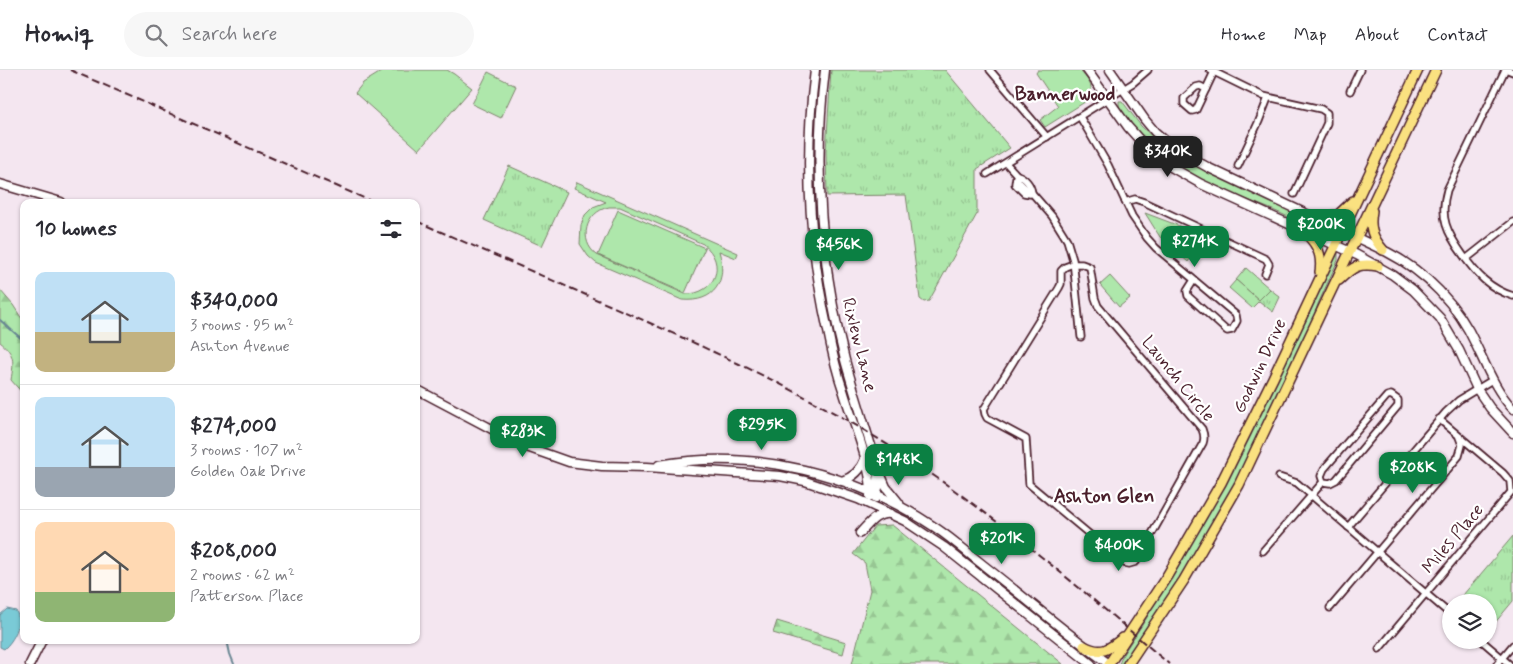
<!DOCTYPE html>
<meta charset="utf-8">
<style>
:root{--surface:#fff;--page:#f7f7f7;--text:#2b2b33;--muted:#7c7c81;--line:#e1e1e2;--accent:#0b8043}
body{margin:0;font-family:Mynerve,sans-serif;background:var(--page);color:var(--text);height:100vh;display:flex;flex-direction:column;font-size:19px;white-space:nowrap}
*{box-sizing:border-box;margin:0}
p{font-size:16px;color:var(--muted)}
.icon{flex:none;width:28px;height:28px;fill:none;stroke:currentColor;stroke-width:2;stroke-linecap:round;stroke-linejoin:round}
.map{position:relative;flex:1;overflow:hidden}
.side{position:absolute;left:20px;top:129px;width:400px;height:445px;display:flex;flex-direction:column;background:var(--surface);border-radius:10px;box-shadow:0 1px 4px #0004}
.side>*{flex:none}
.tools{position:absolute;left:1442px;top:524px;display:grid;gap:10px}
.tools a{display:grid;place-items:center;width:55px;height:55px;border-radius:50%;background:var(--surface);box-shadow:0 1px 4px #0004;font-size:25px}
.price{position:absolute;translate:-50% -42px;padding:0 11px;border-radius:10px;background:var(--accent);color:#fff;font-size:16px;line-height:32px;filter:drop-shadow(0 1px 2px #0008)}
.price::after{content:'';position:absolute;left:50%;top:30px;width:15px;height:11px;margin-left:-8px;background:inherit;clip-path:polygon(0 0,100% 0,50% 100%)}
.price.on{background:#222;color:#fff}
ul{padding:0;list-style:none}
li{display:flex;align-items:center;gap:15px;height:125px;padding:0 15px}
li+li{border-top:1px solid var(--line)}
li span{display:grid;place-items:center;flex:none;width:140px;height:100px;border-radius:10px;color:#555}
li>.icon{margin-inline-start:auto}
span .icon{width:60px;height:60px;fill:#fffc;stroke-width:1}
li b{font-size:21px}
h2{display:flex;justify-content:space-between;align-items:center;height:60px;padding:0 15px;font-size:21px}
header{display:flex;align-items:center;gap:30px;box-sizing:border-box;height:70px;padding:0 25px;background:var(--surface);border-bottom:1px solid var(--line)}
header strong{font-size:24px}
nav{display:flex;gap:28px;margin-inline-start:auto;font-size:18px}
.search{width:350px;height:45px;background:var(--page);display:flex;align-items:center;gap:12px;box-sizing:border-box;padding:0 18px;border-radius:28px;color:var(--muted);font-size:19px}
.map>svg:first-child{display:block}
</style>
<header>
<strong>Homiq</strong>
<div class="search"><svg class="icon" aria-label="search" viewBox="0 0 24 24"><circle cx="10" cy="10" r="6"/><path d="M15 15l6 6"/></svg>Search here</div>
<nav><a>Home</a><a>Map</a><a>About</a><a>Contact</a></nav>
</header>
<div class="map">
<svg width="1513" height="594" viewBox="0 0 1513 594">
<defs>
<pattern id="forest-firs" width="22" height="20" patternUnits="userSpaceOnUse" patternTransform="scale(1.25)"><rect width="22" height="20" fill="#aee7ab"/><path d="M5 1l3.5 6h-7zM16 11l3.5 6h-7z" fill="#97c693"/></pattern>
<pattern id="park-tufts" width="24" height="20" patternUnits="userSpaceOnUse" patternTransform="scale(1.25)"><rect width="24" height="20" fill="#aee7ab"/><path d="M3 7l-1-3M5 7V3M7 7l1-3M15 17l-1-3M17 17v-4M19 17l1-3" fill="none" stroke="#97c693"/></pattern>
</defs>
<rect width="100%" height="100%" fill="#f4e6f0"/>
<filter id="ink" filterUnits="userSpaceOnUse"><feTurbulence type="fractalNoise" baseFrequency=".02" numOctaves="2"/><feDisplacementMap in="SourceGraphic" scale="10" xChannelSelector="R" yChannelSelector="G"/><feConvolveMatrix kernelMatrix="1 2 1 2 8 2 1 2 1" color-interpolation-filters="sRGB"/></filter>
<g filter="url(#ink)">
<g fill="#aee7ab" stroke="#7c836b" fill-rule="evenodd">
<path d="M384,0H447L454,4L472,18L419,80L355,23L363,13Z"/>
<path d="M1038,0H1079C1088,9 1096,18 1088,30L1045,57L1040,50L1058,36L1036,3Z"/>
<path d="M488,2L516,16L501,48L472,34Z"/>
<path d="M1119,31H1122L1141,56L1154,68L1186,88L1319,153L1329,159L1331,163C1315,163 1297,151 1282,144C1249,129 1212,119 1181,99C1164,89 1149,75 1135,60C1128,53 1118,42 1119,31Z"/>
<path d="M577,112L738,183L736,188L719,181C728,211 715,233 682,230L596,193L588,186L580,174L581,155L585,145L593,137L606,132L574,118ZM609,137H620L703,174C728,193 715,225 685,224L597,185C578,171 585,142 609,137Z"/>
<path d="M618,140L705,178L685,223L598,185Z"/>
<path d="M1145,143L1206,166L1188,192L1160,167Z"/>
<path d="M1338,183V190L1318,234L1311,255L1238,410L1197,483L1126,592L1119,594L1123,584L1146,549L1334,185Z"/>
<path d="M1246,198L1270,219L1259,230L1236,210Z"/>
<path d="M1110,206L1130,228L1119,237L1100,215Z"/>
</g>
<g fill="url(#forest-firs)" stroke="#7c836b">
<path d="M0,220L13,235L24,252V325L11,310C14,291 15,284 0,272Z"/>
<path d="M892,455L1063,594H852L870,520L865,493L853,484L875,456Z"/>
<path d="M777,551L846,572L843,584L773,563Z"/>
</g>
<g fill="url(#park-tufts)" stroke="#7c836b">
<path d="M831,0H945L1010,78L977,99V144L929,231L924,232L920,229L906,125L827,126L826,81Z"/>
<path d="M509,96L567,122L542,176L484,150Z"/>
<path d="M1236,210L1259,230L1270,219L1280,227L1273,242L1259,231L1252,238L1229,218Z"/>
<path d="M1513,466V531L1489,560V532H1457Z"/>
</g>
<path fill="#7acad6" stroke="#678692" d="M7,539L16,541C23,553 14,570 4,579L0,577V545Z"/>
<g fill="none" stroke-linecap="round" stroke-linejoin="round">
<g stroke="#678692" stroke-width="2">
<path d="M0,250L24,271"/>
<path d="M227,570L230,584L234,594"/>
</g>
<g stroke="#4a1f2b" stroke-width="9">
<g id="street">
<path d="M990,0L1047,67"/>
<path d="M1210,0L1263,26L1321,39L1327,43V53L1294,124"/>
<path d="M1505,0L1447,120C1439,147 1447,163 1463,185C1476,204 1490,219 1513,226"/>
<path d="M1508,0L1513,2"/>
<path d="M1200,16L1206,19L1196,40L1192,41L1184,34V28L1196,17Z"/>
<path d="M1206,19L1214,2"/>
<path d="M1350,21L1360,0"/>
<path d="M1080,47L1108,95L1132,146L1147,168L1156,178L1236,245L1237,251L1232,260L1227,261L1188,226L1187,221L1194,210"/>
<path d="M1006,93L1017,105L1018,111L1027,120L1032,123L1052,146L1067,170L1073,190L1081,267"/>
<path d="M1238,96L1259,51L1268,28"/>
<path d="M987,104L1133,13L1148,0"/>
<path d="M1017,105C1025,107 1031,115 1032,123"/>
<path d="M1016,107L1015,114L1024,123L1030,124"/>
<path d="M1125,132L1135,129L1144,132L1266,189L1269,194L1265,204"/>
<path d="M1466,189L1513,152"/>
<path d="M1073,194H1082L1090,197L1095,228L1098,236L1202,359C1204,364 1205,368 1203,373L1136,492L1129,494L1124,493L1029,414L1026,369L987,348L985,344L984,339L1059,218L1061,214V201L1065,197Z"/>
<path d="M1279,407L1297,413L1451,545"/>
<path d="M1348,457L1446,342L1459,330L1492,310"/>
<path d="M1263,481L1323,412L1321,406L1324,399L1387,326L1391,325L1398,330V336L1336,410L1330,413L1323,412"/>
<path d="M1330,538L1459,386L1462,375L1459,367"/>
<path d="M1481,570L1509,594"/>
<path d="M1379,579L1511,422L1510,411L1503,403L1439,349"/>
<path d="M1497,594L1513,575"/>
</g>
</g>
<g stroke="#4a1f2b" stroke-width="11">
<g id="secondary">
<path d="M815,0C804,86 809,176 828,261C832,282 837,303 844,323C851,347 875,404 870,426"/>
<path d="M825,0C813,96 821,197 845,290C855,326 867,362 878,399V418L876,428"/>
<path d="M1087,0L1128,57L1145,76L1171,97L1201,114L1357,185L1393,205L1413,220L1440,248L1459,280L1477,319L1490,338L1513,363"/>
<path d="M1110,0L1145,50L1155,62L1175,79L1209,98L1387,182C1426,202 1458,235 1476,275C1487,298 1496,321 1513,339"/>
<path d="M0,114L61,132"/>
<path d="M416,319L524,376L569,392L602,396L647,397L780,406L805,411L858,429L905,451L944,477L1091,594"/>
<path d="M659,395C756,378 856,404 936,458C954,470 970,485 987,498C1028,530 1067,564 1109,594"/>
<path d="M880,403L886,417L899,433"/>
<path d="M842,411C854,407 861,400 865,389"/>
<path d="M860,463C869,454 876,442 891,444"/>
<path d="M30,594L42,570"/>
</g>
</g>
<g stroke="#4a1f2b" stroke-width="12">
<g id="primary">
<path d="M1372,141C1369,158 1372,167 1383,180"/>
<path d="M1315,148L1338,145L1353,131"/>
<path d="M1301,159C1315,171 1323,182 1320,202"/>
<path d="M1339,210C1354,196 1358,193 1378,196"/>
<path d="M1084,576C1102,585 1108,580 1123,568"/>
<path d="M1109,594L1167,506L1221,413L1273,308L1418,0"/>
<path d="M1128,594L1184,510L1239,415L1436,0"/>
</g>
</g>
<use href="#street" stroke="#fff" stroke-width="5.5"/>
<use href="#secondary" stroke="#fff" stroke-width="8"/>
<use href="#primary" stroke="#fae180" stroke-width="9"/>
<g stroke="#4a1f2b" stroke-width="2" stroke-dasharray="8 4" stroke-linecap="butt">
<path d="M70,0L373,132"/>
<path d="M416,151C485,181 554,211 623,241C708,279 792,316 872,365C979,431 1073,512 1169,594"/>
</g>
</g>
</g>
<g text-anchor="middle" dominant-baseline="central" stroke-width="4.5" stroke-linejoin="round" paint-order="stroke">
<g font-size="18" fill="#4a1f2b" stroke="#fff">
<text transform="translate(859 275) rotate(76)">Rixlew Lane</text>
<text transform="translate(1260 296) rotate(-65)">Godwin Drive</text>
<text transform="translate(1178 309) rotate(51)">Launch Circle</text>
<text transform="translate(1453 469) rotate(-50)">Miles Place</text>
</g>
<g font-size="19" font-weight="bold" fill="#4a1f2b" stroke="#fff">
<text x="1065" y="24">Bannerwood</text>
<text x="1104" y="426">Ashton Glen</text>
</g>
</g>
</svg>
<div class="tools">
<a><svg class="icon" aria-label="layers" viewBox="0 0 24 24"><path d="M12 4l9 5-9 5-9-5zM3 14l9 5 9-5"/></svg></a>
</div>
<b class="price on" style="left:1168px;top:108px">$340K</b>
<b class="price" style="left:1321px;top:181px">$200K</b>
<b class="price" style="left:1195px;top:198px">$274K</b>
<b class="price" style="left:839px;top:201px">$456K</b>
<b class="price" style="left:762px;top:381px">$295K</b>
<b class="price" style="left:523px;top:388px">$283K</b>
<b class="price" style="left:899px;top:416px">$148K</b>
<b class="price" style="left:1413px;top:424px">$208K</b>
<b class="price" style="left:1002px;top:495px">$201K</b>
<b class="price" style="left:1119px;top:502px">$400K</b>
<section class="side">
<h2>10 homes<svg class="icon" aria-label="filters" viewBox="0 0 24 24"><path d="M4 7h16M4 17h16"/><circle cx="9" cy="7" r="2"/><circle cx="15" cy="17" r="2"/></svg></h2>
<ul>
<li><span style="background:linear-gradient(#bfe0f5 60%,#c2b280 0)"><svg class="icon" aria-label="home" viewBox="0 0 24 24"><path d="M3 11l9-7 9 7M6 9v11h12V9"/></svg></span><div><b>$340,000</b><p>3 rooms · 95 m²</p><p>Ashton Avenue</p></div></li>
<li><span style="background:linear-gradient(#bfe0f5 70%,#9aa5b1 0)"><svg class="icon" aria-label="home" viewBox="0 0 24 24"><path d="M3 11l9-7 9 7M6 9v11h12V9"/></svg></span><div><b>$274,000</b><p>3 rooms · 107 m²</p><p>Golden Oak Drive</p></div></li>
<li><span style="background:linear-gradient(#ffd9b3 70%,#8fb573 0)"><svg class="icon" aria-label="home" viewBox="0 0 24 24"><path d="M3 11l9-7 9 7M6 9v11h12V9"/></svg></span><div><b>$208,000</b><p>2 rooms · 62 m²</p><p>Patterson Place</p></div></li>
</ul>
</section>
</div>
